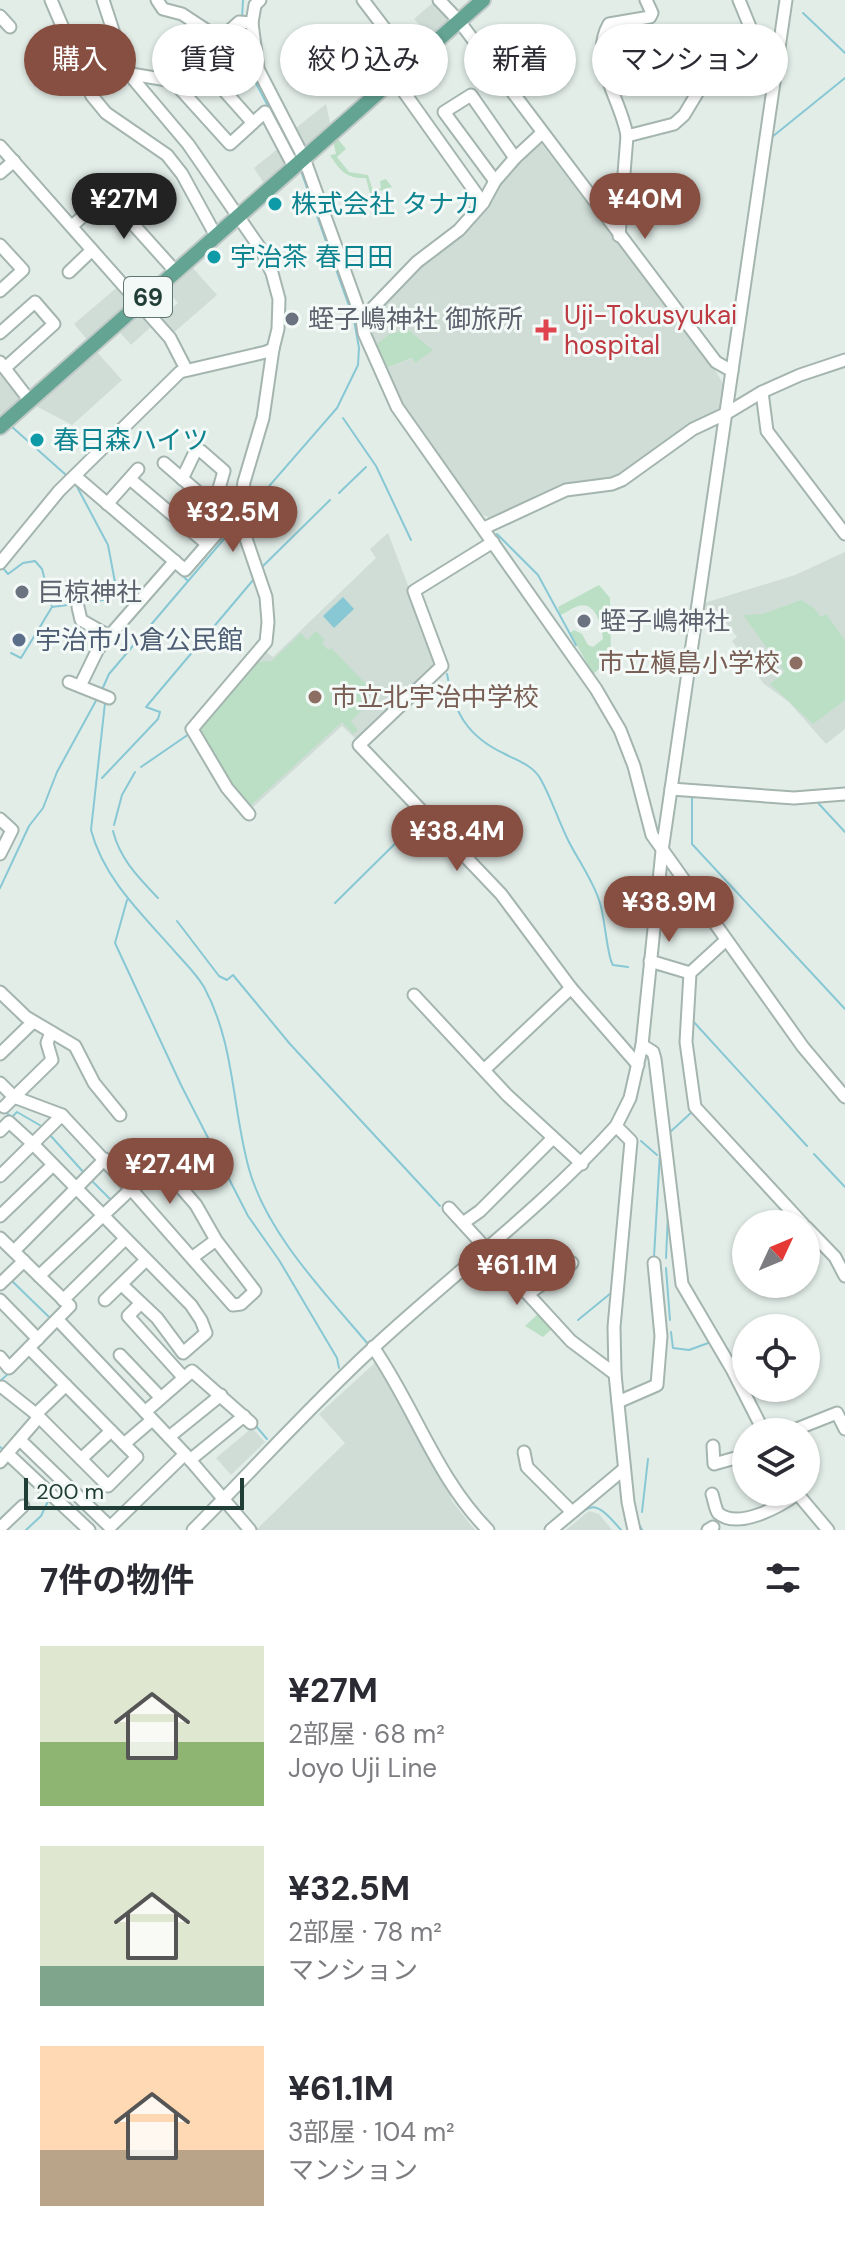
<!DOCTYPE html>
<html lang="ja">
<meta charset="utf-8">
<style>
:root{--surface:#fff;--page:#f7f7f7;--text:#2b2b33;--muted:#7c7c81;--accent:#874f42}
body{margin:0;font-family:"DM Sans","Noto Sans JP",sans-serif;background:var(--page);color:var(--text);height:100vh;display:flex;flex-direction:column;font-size:30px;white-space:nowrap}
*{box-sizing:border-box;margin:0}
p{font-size:26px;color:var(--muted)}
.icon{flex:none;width:44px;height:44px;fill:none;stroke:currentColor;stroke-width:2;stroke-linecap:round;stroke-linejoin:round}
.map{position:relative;height:1530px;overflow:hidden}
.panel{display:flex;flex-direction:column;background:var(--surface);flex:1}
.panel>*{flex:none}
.banner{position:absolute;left:24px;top:24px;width:798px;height:72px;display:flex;gap:16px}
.needle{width:52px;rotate:46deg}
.fabs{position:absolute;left:732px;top:1210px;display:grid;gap:16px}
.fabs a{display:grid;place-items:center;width:88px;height:88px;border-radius:50%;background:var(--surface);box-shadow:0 2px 6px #0004;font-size:40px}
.scale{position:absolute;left:24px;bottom:20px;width:220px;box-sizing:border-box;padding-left:8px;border:4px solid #213e36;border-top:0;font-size:22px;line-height:28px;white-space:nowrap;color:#213e36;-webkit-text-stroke:6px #f3f9f6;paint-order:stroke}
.price{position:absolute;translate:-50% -68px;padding:0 18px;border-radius:28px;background:var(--accent);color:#fff;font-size:26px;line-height:52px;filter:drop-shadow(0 2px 4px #0008)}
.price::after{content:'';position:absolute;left:50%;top:48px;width:24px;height:18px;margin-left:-12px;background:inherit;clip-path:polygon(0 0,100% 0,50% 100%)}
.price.on{background:#222;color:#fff}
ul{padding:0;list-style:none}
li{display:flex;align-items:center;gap:24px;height:200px;padding:0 40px}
li span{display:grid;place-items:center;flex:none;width:224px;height:160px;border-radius:0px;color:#555}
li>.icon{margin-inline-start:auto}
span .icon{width:96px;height:96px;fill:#fffc;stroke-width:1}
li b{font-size:34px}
h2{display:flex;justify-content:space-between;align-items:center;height:96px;padding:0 40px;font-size:34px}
.tag{padding:0 28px;border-radius:36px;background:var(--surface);box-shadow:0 2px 6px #0004;font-size:28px;line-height:72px}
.tag.on{background:var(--accent);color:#fff}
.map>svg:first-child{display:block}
</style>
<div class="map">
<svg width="845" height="1530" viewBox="0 0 845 1530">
<rect width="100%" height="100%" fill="#e2ede8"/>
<g fill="#d0ddd7">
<path d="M436,0L454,18L432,38L414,19Z"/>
<path d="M326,104L331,127L304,151L292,131Z"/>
<path d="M541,143L714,368L723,384L721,406L717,410L689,424L622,472L603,479L570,483L556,487L490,518L483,515L402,406L386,368L413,358L414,362L410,333L375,346L367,323V319L519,159Z"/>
<path d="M280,147L288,164L265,185L254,168Z"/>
<path d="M191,266L217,295L172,334L159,319L178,303L165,288Z"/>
<path d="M121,284L134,301L89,342L74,324Z"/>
<path d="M141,310L153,325L131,345L118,330Z"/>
<path d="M96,351L122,380L72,425L34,405Z"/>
<path d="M0,368L25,398L0,417Z"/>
<path d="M388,533L438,664L357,740L342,726L251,809L230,787L195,730L265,651L273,657L376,558L370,549Z"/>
<path d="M845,552V729L826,744L789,702L764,684L732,641L737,637L727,624L701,627L704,603L795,575Z"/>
<path d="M377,1361L446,1483L452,1501L475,1530H256L345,1443L319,1414Z"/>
<path d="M252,1428L265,1442L231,1475L216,1458Z"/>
<path d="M589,1511L599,1514L612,1530H566Z"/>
</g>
<g fill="#badfc4">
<path d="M336,137L346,149L337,157L349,172L368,175L373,191L381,188L380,181L386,179L392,187L370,194L366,178C347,179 340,171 330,155L336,154L333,140Z"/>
<path d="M407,329L433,350L415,363L412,358L386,368L375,346L388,335Z"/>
<path d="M599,585L610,598L611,659L593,674L570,633L574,630L582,634L588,645L593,647L603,639C602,627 596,600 578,606C571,608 567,613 560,615L558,607Z"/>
<path d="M801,600L814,608L821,617L826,614L845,640V700L813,724L770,684L785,672L743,615L763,614Z"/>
<path d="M316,631L325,640L322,643L328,650L331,648L368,686L360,694L369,703L351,721L358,730L353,734L342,722L251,805L232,785L199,730L259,662L272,661L301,633L307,640Z"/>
<path d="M539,1313L553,1328L543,1337L525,1326Z"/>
</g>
<path fill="#87c8d4" d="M343,597L354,609L334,628L323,616Z"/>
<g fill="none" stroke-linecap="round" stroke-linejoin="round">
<g stroke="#87c8d4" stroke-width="2">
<path d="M803,13L845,53"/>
<path d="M242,18L243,0"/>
<path d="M243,28L247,66L269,108"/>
<path d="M772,137L845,78"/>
<path d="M343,418L376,466L411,540"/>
<path d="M11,426L66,475"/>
<path d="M75,483L108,545L118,598L81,603"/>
<path d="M339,493L366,467"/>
<path d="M95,500L166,562"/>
<path d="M244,515L337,408L358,365L359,348L354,320L301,171"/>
<path d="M497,534L538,575L576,645"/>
<path d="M262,567L330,500"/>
<path d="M3,568L8,574L23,563L35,561L42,569L52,607L21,658L11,653"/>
<path d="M174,568L187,580"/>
<path d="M52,607L75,604"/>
<path d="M447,674C454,713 468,737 505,754C518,761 532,765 540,778C551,797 558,820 568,840C578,860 592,879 599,900C605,915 607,958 613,965L628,967"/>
<path d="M101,692L109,674L235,526"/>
<path d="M105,703L91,830C104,880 144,916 177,954C186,964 197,975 204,987C235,1044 232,1108 249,1169C267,1234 326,1294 368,1344"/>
<path d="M141,767L189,734"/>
<path d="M102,778L158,719L160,712L146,707L254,579"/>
<path d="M692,796V844L845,1009"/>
<path d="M819,799V804L845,832"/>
<path d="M114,825L122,795L135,772"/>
<path d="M113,831C120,859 138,877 158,898"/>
<path d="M0,888L29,826L43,808L57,772L98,697"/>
<path d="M127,900L115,943L181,1085L248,1216L279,1260L337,1358L339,1368"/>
<path d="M335,903L422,817"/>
<path d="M177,921L219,976L227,980L233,975L290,1044L440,1206"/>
<path d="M657,970L684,977"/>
<path d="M692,1020L807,1146"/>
<path d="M5,1112L12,1117L17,1112L43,1127"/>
<path d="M669,1133L693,1111"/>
<path d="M50,1135L86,1175"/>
<path d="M641,1141L657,1155"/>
<path d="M814,1154L845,1187"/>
<path d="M90,1179L111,1200"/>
<path d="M654,1257L660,1152"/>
<path d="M666,1258L668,1214"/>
<path d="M666,1268L670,1320"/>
<path d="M12,1281L50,1318"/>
<path d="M578,1320L611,1293"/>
<path d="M671,1332L673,1348L689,1350L711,1342"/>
<path d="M0,1381L8,1374"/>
<path d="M255,1425L267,1439"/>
<path d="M0,1447L5,1451"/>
<path d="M642,1512L648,1459"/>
<path d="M640,1526L642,1530"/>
<path d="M26,1530L41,1516L49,1499"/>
<path d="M560,1530C592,1505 591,1495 621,1530"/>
</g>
<g stroke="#a4b5af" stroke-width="15">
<g id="minor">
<path d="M51,0L92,96L106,113L167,155L182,174L216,236"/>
<path d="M157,0L163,9L182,14L220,39"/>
<path d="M363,0L411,63"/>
<path d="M439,0L459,21L716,362L732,371"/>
<path d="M646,0L652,13L650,17L609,24C588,60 622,101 627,136L674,124L684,115L711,70L722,59L755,39"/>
<path d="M739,0L755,39L777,58"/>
<path d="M0,16L10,27"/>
<path d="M252,23L258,69L304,158L362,319L364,333L397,407L596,689L620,730L634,766L652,835L803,1047L845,1097"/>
<path d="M197,60L253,123"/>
<path d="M131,74L173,81L239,22L252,23L255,5L260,0"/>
<path d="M394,78L483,203"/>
<path d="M173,81L230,144L265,112L294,167"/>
<path d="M0,146L170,338L186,369"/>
<path d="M0,173L14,161"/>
<path d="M495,181L444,112L471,95L515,158"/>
<path d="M72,226L107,195L176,272"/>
<path d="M619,236L627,136"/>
<path d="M0,245L23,270L0,291"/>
<path d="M69,272L92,250"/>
<path d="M362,319L417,262L459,230L483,203L495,181L515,158L542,133"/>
<path d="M0,333L35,302L54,324L5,368"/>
<path d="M0,362L30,401"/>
<path d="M762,392L767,431L845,534"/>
<path d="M164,463L214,506"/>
<path d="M75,476L185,570L218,532L214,506L224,471L201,451L196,450L182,479"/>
<path d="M130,479L207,544"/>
<path d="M107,504L138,469"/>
<path d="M484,528L566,490L612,484L622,480L693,429L727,413L762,392L800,375L845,360"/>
<path d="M493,542L414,591L442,666L359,745L501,894L571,988L638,1065"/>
<path d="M0,563L59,491L180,372L266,352L273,349L278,329L279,299L272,273L260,248L188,144L134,80L123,61L103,0"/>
<path d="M78,607L81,620L109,636"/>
<path d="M69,682L109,698"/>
<path d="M80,686L98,649L175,561"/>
<path d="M671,789L794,798L845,794"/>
<path d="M249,814L227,788L192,729L266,642L268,622L266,597L239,518L244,482L263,418L273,349"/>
<path d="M0,819L12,830L0,854"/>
<path d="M650,961L690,973L725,941"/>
<path d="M690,973L686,1042L695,1107L803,1224"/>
<path d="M0,992L26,1017L75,1046L94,1083L120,1115"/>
<path d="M414,995L507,1095L582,1164"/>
<path d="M642,1045L653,1052L655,1059L682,1284L733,1371L764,1432"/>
<path d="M0,1054L33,1022"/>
<path d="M485,1069L571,988"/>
<path d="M0,1083L14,1097L62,1115L131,1189L39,1276"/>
<path d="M4,1107L52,1060L47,1043L51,1032"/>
<path d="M0,1131L9,1122L32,1143L191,1305L201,1320L206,1333L183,1353L157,1318L122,1285"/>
<path d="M0,1176L62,1115"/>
<path d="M449,1208L571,1341L615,1374"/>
<path d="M0,1216L53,1165"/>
<path d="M463,1223L480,1211L553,1138"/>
<path d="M806,1227L835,1257L845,1276"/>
<path d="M0,1238L70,1306L9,1368L0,1357"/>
<path d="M14,1251L105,1159"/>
<path d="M193,1257L216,1240L196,1205L164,1168L131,1189L233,1305L241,1304L255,1291L216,1240"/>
<path d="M0,1284L24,1261"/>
<path d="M528,1294L572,1263"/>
<path d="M0,1300L38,1339"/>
<path d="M63,1300L124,1240"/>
<path d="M105,1300L145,1261"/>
<path d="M141,1303L128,1316L184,1378"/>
<path d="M58,1320L185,1454L250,1530"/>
<path d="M373,1347C414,1406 437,1479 488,1530"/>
<path d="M29,1348L137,1457L108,1486L36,1414L66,1385"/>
<path d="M120,1355L161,1398"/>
<path d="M2,1387L36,1414"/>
<path d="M618,1402L657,1385L661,1336L654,1263"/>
<path d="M145,1412L192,1371L251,1423"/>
<path d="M789,1432L837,1413L845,1429"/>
<path d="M169,1437L221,1395"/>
<path d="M20,1440L110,1527L185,1454"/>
<path d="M124,1444L152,1420"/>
<path d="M713,1446L714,1464L746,1455"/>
<path d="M524,1452L527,1467L572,1512"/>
<path d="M8,1454L89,1530"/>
<path d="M81,1459L111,1431"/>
<path d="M190,1460L244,1416"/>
<path d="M0,1462L39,1417"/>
<path d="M796,1492L828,1530"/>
<path d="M712,1494C714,1500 715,1508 718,1513C738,1530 779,1507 797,1494"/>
<path d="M0,1528L23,1506"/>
<path d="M193,1530C254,1469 310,1406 373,1348C454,1273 543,1207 616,1126"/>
<path d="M551,1530L624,1469"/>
<path d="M634,1530L628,1502L615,1374L614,1327L631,1141L616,1126L630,1098L642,1045L662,851L786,0"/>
<path d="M708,1530L713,1527"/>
</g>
</g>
<g stroke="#c1c9c7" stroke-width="18">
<path id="major" d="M0,427L483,0"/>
</g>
<use href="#minor" stroke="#fff" stroke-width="11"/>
<use href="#major" stroke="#64a493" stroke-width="14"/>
</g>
<g fill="#0f9aa8" stroke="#f3f9f6" stroke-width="3">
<circle cx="275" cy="204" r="8"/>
<circle cx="214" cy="257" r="8"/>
<circle cx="37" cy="440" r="8"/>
</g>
<g fill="#6b7280" stroke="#f3f9f6" stroke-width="3">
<circle cx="292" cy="319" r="8"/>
<circle cx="22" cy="592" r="8"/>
<circle cx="584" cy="621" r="8"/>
</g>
<path fill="#e0444e" stroke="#f3f9f6" stroke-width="3" d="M542 318h8v8h8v8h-8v8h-8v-8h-8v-8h8z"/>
<circle fill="#5c6f8a" stroke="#f3f9f6" stroke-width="3" cx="19" cy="640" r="8"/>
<g fill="#8d6e63" stroke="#f3f9f6" stroke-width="3">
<circle cx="796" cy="663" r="8"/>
<circle cx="315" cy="697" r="8"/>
</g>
<g text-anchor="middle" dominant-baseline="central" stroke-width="6" stroke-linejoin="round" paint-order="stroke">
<rect fill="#f3f9f6" stroke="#607670" stroke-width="2" x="124" y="277" width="48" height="40" rx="6"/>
<g font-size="24" font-weight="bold" fill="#213e36">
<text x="148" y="297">69</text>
</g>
<g font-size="26" fill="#0d838f" stroke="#f3f9f6" text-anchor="start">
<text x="291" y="204">株式会社 タナカ</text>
<text x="230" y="257">宇治茶 春日田</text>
<text x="53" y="440">春日森ハイツ</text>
</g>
<g font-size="26" fill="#be3a42" stroke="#f3f9f6" text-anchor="start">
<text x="564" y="315">Uji-Tokusyukai<tspan x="564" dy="30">hospital</tspan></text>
</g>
<g font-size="26" fill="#5b616d" stroke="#f3f9f6" text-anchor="start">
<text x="308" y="319">蛭子嶋神社 御旅所</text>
<text x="38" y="592">巨椋神社</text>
<text x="600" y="621">蛭子嶋神社</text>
</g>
<g font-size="26" fill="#4e5e75" stroke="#f3f9f6" text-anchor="start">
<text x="35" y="640">宇治市小倉公民館</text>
</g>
<g font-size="26" fill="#785e54" stroke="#f3f9f6" text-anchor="end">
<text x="780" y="663">市立槇島小学校</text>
<text x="331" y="697" text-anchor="start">市立北宇治中学校</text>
</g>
</g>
</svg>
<div class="fabs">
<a><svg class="needle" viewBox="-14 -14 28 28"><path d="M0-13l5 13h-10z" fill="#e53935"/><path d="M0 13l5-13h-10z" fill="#7c7c81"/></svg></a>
<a><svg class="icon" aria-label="locate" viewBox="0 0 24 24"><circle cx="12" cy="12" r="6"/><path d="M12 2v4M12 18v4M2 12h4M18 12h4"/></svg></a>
<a><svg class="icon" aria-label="layers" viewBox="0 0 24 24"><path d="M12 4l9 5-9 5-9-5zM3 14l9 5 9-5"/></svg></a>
</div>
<div class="scale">200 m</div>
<b class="price on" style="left:124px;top:241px">¥27M</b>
<b class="price" style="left:645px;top:241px">¥40M</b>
<b class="price" style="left:233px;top:554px">¥32.5M</b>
<b class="price" style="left:457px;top:873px">¥38.4M</b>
<b class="price" style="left:669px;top:944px">¥38.9M</b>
<b class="price" style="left:170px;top:1206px">¥27.4M</b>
<b class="price" style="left:517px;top:1307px">¥61.1M</b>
<div class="banner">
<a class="tag on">購入</a>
<a class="tag">賃貸</a>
<a class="tag">絞り込み</a>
<a class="tag">新着</a>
<a class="tag">マンション</a>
</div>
</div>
<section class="panel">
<h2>7件の物件<svg class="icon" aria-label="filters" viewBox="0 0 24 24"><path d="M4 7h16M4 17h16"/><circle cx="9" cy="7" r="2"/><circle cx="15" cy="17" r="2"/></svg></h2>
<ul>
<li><span style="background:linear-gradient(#dfe7d0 60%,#8fb573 0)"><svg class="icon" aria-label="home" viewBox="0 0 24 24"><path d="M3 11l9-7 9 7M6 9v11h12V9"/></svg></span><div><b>¥27M</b><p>2部屋 · 68 m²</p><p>Joyo Uji Line</p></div></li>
<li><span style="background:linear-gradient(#dfe7d0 75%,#7fa58c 0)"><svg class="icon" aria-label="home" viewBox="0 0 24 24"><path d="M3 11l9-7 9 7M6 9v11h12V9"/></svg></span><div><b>¥32.5M</b><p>2部屋 · 78 m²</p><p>マンション</p></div></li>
<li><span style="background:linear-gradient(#ffd9b3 65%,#b9a48a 0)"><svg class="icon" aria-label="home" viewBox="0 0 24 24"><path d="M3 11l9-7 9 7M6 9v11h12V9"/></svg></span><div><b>¥61.1M</b><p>3部屋 · 104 m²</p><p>マンション</p></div></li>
</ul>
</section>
